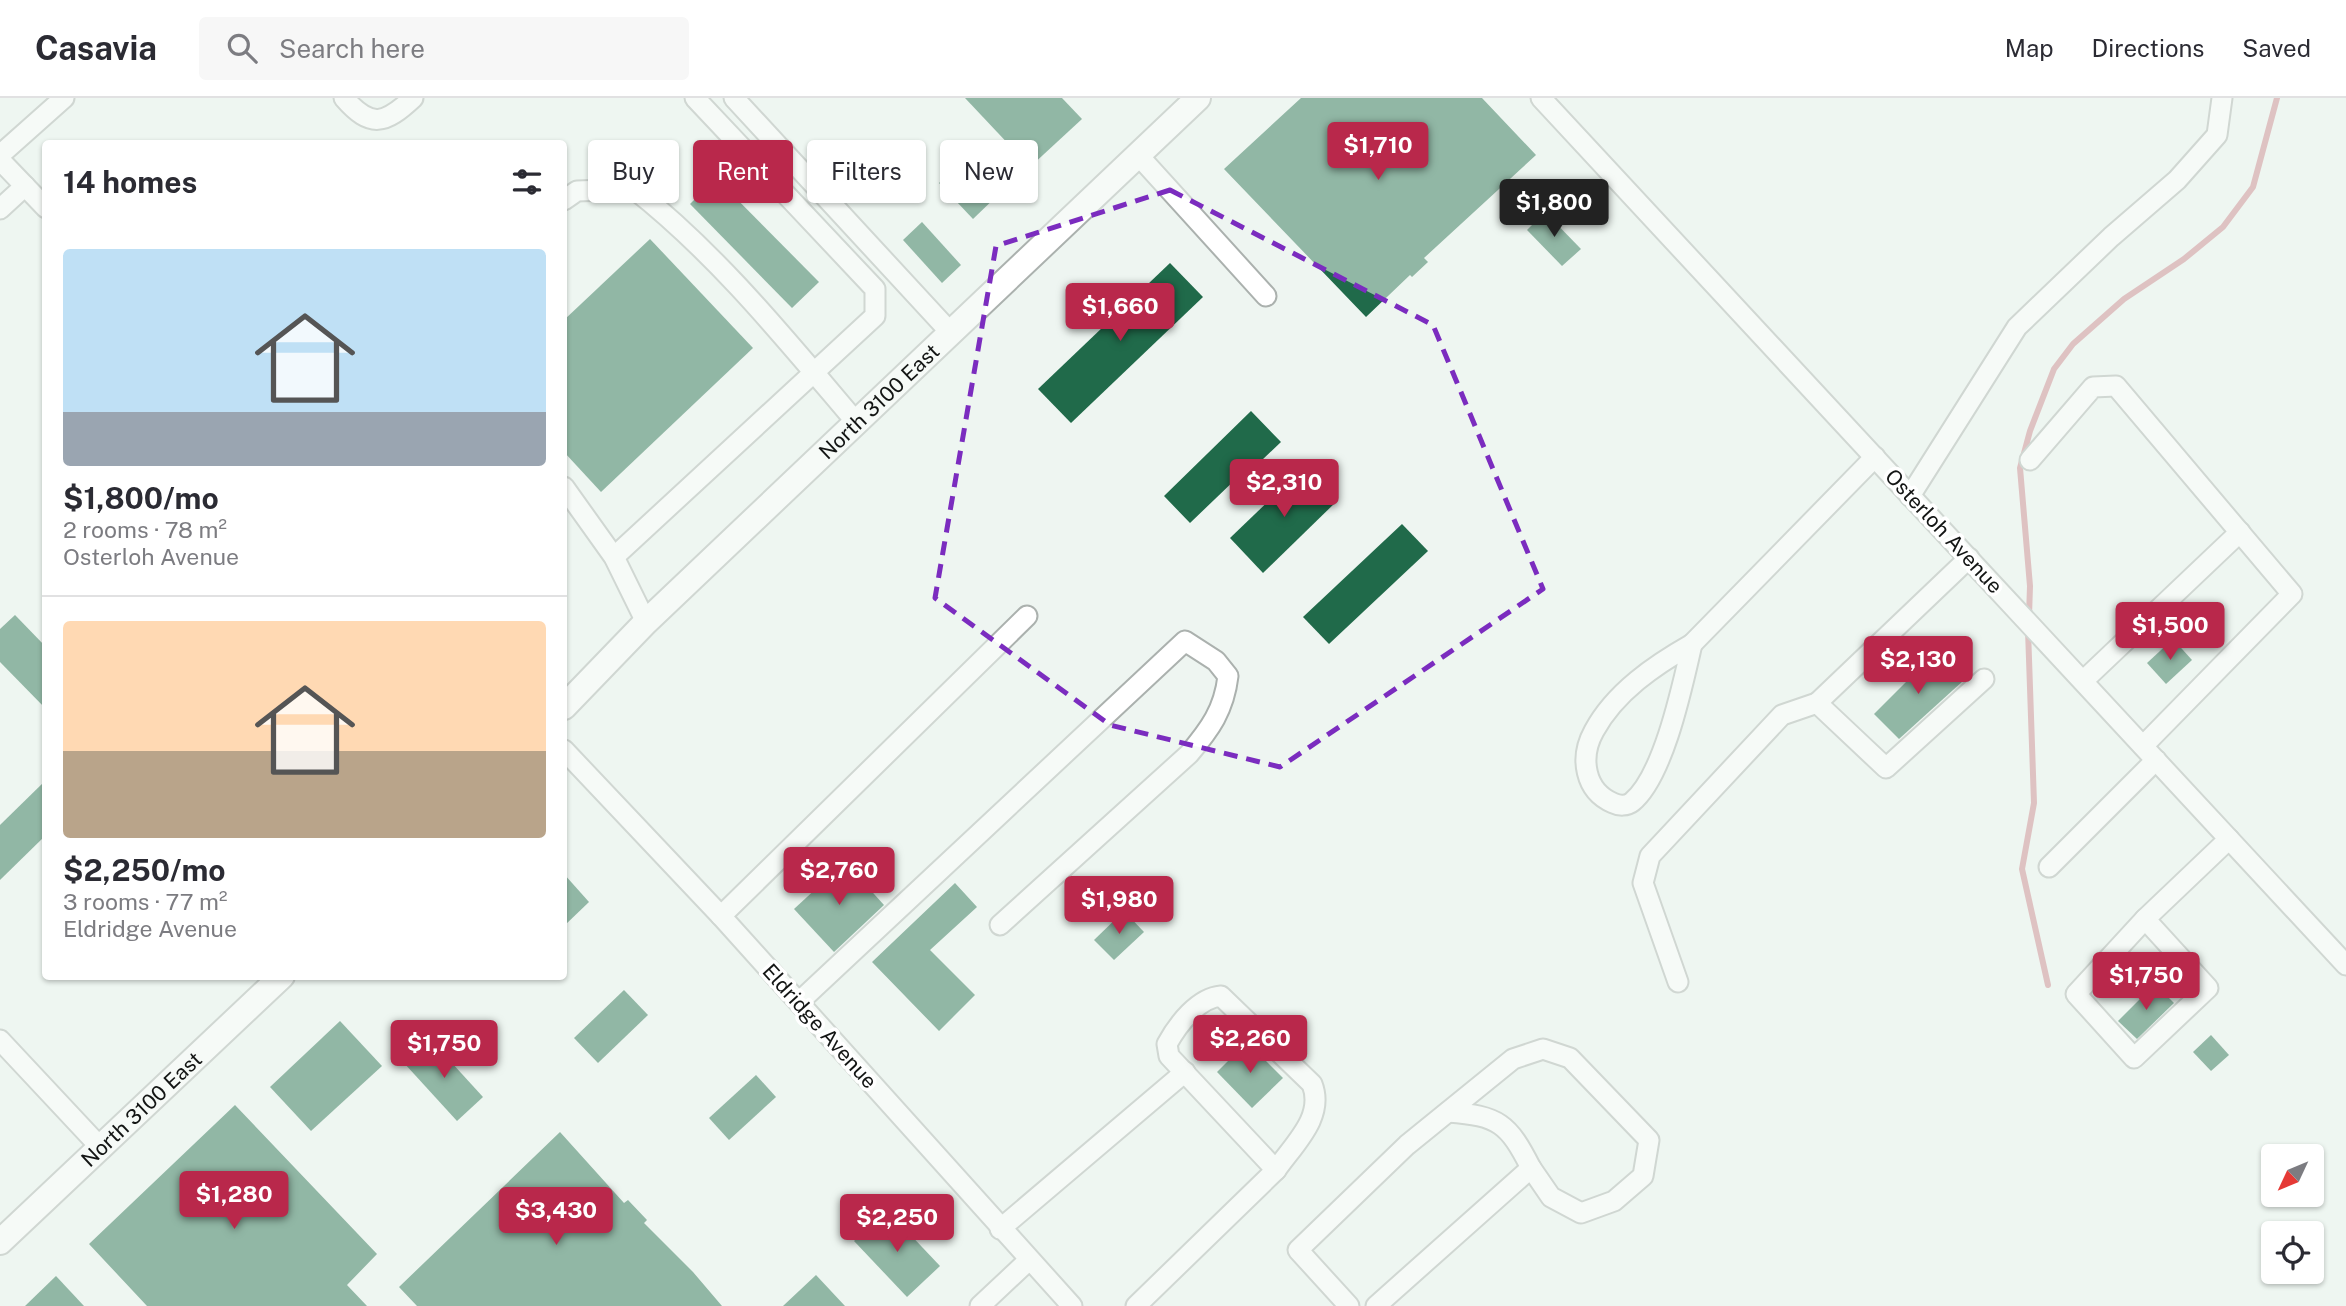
<!DOCTYPE html>
<meta charset="utf-8">
<style>
:root{--surface:#fff;--page:#f7f7f7;--text:#2b2b33;--muted:#7c7c81;--line:#e1e1e2;--accent:#b9284b}
body{margin:0;font-family:"Public Sans",sans-serif;background:var(--page);color:var(--text);height:100vh;display:flex;flex-direction:column;font-size:26px;white-space:nowrap}
*{box-sizing:border-box;margin:0}
p{font-size:23px;color:var(--muted)}
.icon{flex:none;width:38px;height:38px;fill:none;stroke:currentColor;stroke-width:2;stroke-linecap:round;stroke-linejoin:round}
.map{position:relative;flex:1;overflow:hidden}
.details{position:absolute;left:42px;top:42px;width:525px;height:840px;display:flex;flex-direction:column;background:var(--surface);border-radius:7px;box-shadow:0 2px 5px #0004}
.details>*{flex:none}
.banner{position:absolute;left:588px;top:42px;width:665px;height:63px;display:flex;gap:14px}
.needle{width:46px;rotate:226deg}
.tools{position:absolute;left:2261px;top:1046px;display:grid;gap:14px}
.tools a{display:grid;place-items:center;width:63px;height:63px;border-radius:7px;background:var(--surface);box-shadow:0 2px 5px #0004;font-size:35px}
.price{position:absolute;translate:-50% -60px;padding:0 16px;border-radius:7px;background:var(--accent);color:#fff;font-size:23px;line-height:46px;filter:drop-shadow(0 2px 4px #0008)}
.price::after{content:'';position:absolute;left:50%;top:42px;width:21px;height:16px;margin-left:-10px;background:inherit;clip-path:polygon(0 0,100% 0,50% 100%)}
.price.on{background:#222;color:#fff}
ul{padding:0;list-style:none}
li{display:grid;align-content:center;gap:14px;height:371px;padding:0 21px}
li+li{border-top:2px solid var(--line)}
li span{display:grid;place-items:center;height:217px;border-radius:7px;color:#555}
li>.icon{margin-inline-start:auto}
span .icon{width:126px;height:126px;fill:#fffc;stroke-width:1}
li b{font-size:30px}
h2{display:flex;justify-content:space-between;align-items:center;height:84px;padding:0 21px;font-size:30px}
.chip{padding:0 24px;border-radius:7px;background:var(--surface);box-shadow:0 2px 5px #0004;font-size:24px;line-height:63px}
.chip.on{background:var(--accent);color:#fff}
header{display:flex;align-items:center;gap:42px;box-sizing:border-box;height:98px;padding:0 35px;background:var(--surface);border-bottom:2px solid var(--line)}
header strong{font-size:33px}
nav{display:flex;gap:38px;margin-inline-start:auto;font-size:24px}
.search{width:490px;height:63px;background:var(--page);display:flex;align-items:center;gap:18px;box-sizing:border-box;padding:0 24px;border-radius:7px;color:var(--muted);font-size:26px}
.map>svg:first-child{display:block}
</style>
<header>
<strong>Casavia</strong>
<div class="search"><svg class="icon" aria-label="search" viewBox="0 0 24 24"><circle cx="10" cy="10" r="6"/><path d="M15 15l6 6"/></svg>Search here</div>
<nav><a>Map</a><a>Directions</a><a>Saved</a></nav>
</header>
<div class="map">
<svg width="2346" height="1208" viewBox="0 0 2346 1208">
<rect width="100%" height="100%" fill="#eef5f1"/>
<g fill="none" stroke-linecap="round" stroke-linejoin="round">
<g stroke="#ca838a" stroke-width="6">
<path d="M2029,518L2030,488L2020,370L2030,333L2054,271L2073,246L2124,201L2184,161L2223,129L2253,89L2277,0"/>
<path d="M2028,532L2034,705L2022,771L2048,887"/>
</g>
</g>
<g fill="#206a4a">
<path d="M965,0H1062L1082,21L1030,69Z"/>
<path d="M1301,0H1482L1536,57L1424,160L1428,164L1412,179L1410,177L1366,219L1224,71Z"/>
<path d="M966,60L1000,95L973,121L939,85Z"/>
<path d="M716,80L819,184L792,210L690,106Z"/>
<path d="M1545,114L1581,151L1562,168L1527,132Z"/>
<path d="M922,124L961,167L942,185L903,142Z"/>
<path d="M650,141L753,250L601,394L564,354V222Z"/>
<path d="M1170,165L1203,199L1071,325L1038,291Z"/>
<path d="M1251,313L1281,344L1242,381L1239,378L1190,425L1164,398Z"/>
<path d="M1305,368L1338,402L1263,475L1230,440Z"/>
<path d="M1402,426L1428,453L1329,546L1303,519Z"/>
<path d="M15,517L46,549V611L0,564V531Z"/>
<path d="M2173,541L2192,562L2166,586L2147,565Z"/>
<path d="M1935,555L1963,583L1899,641L1874,616Z"/>
<path d="M46,682V737L0,782V727Z"/>
<path d="M845,764L884,807L834,854L794,811Z"/>
<path d="M564,776L589,804L564,828Z"/>
<path d="M955,785L977,809L930,852L975,897L939,933L872,864Z"/>
<path d="M1124,813L1144,834L1114,862L1094,842Z"/>
<path d="M2155,886L2174,905L2137,941L2118,923Z"/>
<path d="M624,892L648,917L598,965L574,940Z"/>
<path d="M340,923L382,968L311,1033L270,989Z"/>
<path d="M2211,937L2229,957L2211,973L2193,954Z"/>
<path d="M430,941L483,999L457,1023L404,965Z"/>
<path d="M1247,944L1283,980L1252,1010L1217,974Z"/>
<path d="M756,977L776,999L729,1042L709,1020Z"/>
<path d="M235,1007L377,1156L347,1187L367,1208H147L89,1146Z"/>
<path d="M560,1034L624,1105L628,1102L647,1122L644,1125L693,1174L722,1208H417L399,1189Z"/>
<path d="M887,1112L940,1168L907,1199L854,1143Z"/>
<path d="M816,1177L845,1208H783Z"/>
<path d="M56,1178L84,1208H25Z"/>
</g>
<g fill="none" stroke-linecap="round" stroke-linejoin="round">
<g stroke="#abb1ae" stroke-width="23">
<g id="minor">
<path d="M344,0C371,31 385,26 413,0"/>
<path d="M734,0L951,235"/>
<path d="M1541,0L2346,867"/>
<path d="M0,57L64,0"/>
<path d="M1138,57L1266,198"/>
<path d="M0,62L46,110"/>
<path d="M564,102L577,93L634,91C718,157 787,243 856,324"/>
<path d="M0,111L25,88"/>
<path d="M2030,362L2093,289L2116,288L2292,496L2143,648"/>
<path d="M564,389L614,459L646,524"/>
<path d="M1910,398L2017,229L2111,139L2177,82L2217,37L2222,0"/>
<path d="M614,459L875,218V191L695,0"/>
<path d="M1692,546C1683,585 1664,678 1632,704C1627,708 1619,708 1613,705C1585,693 1579,660 1594,633C1615,594 1655,567 1692,546Z"/>
<path d="M1692,546L1875,359"/>
<path d="M2083,583L2240,434"/>
<path d="M1817,605L1969,460"/>
<path d="M564,652L721,818L1072,1208"/>
<path d="M2049,769L2156,662"/>
<path d="M721,818L1027,518"/>
<path d="M2145,821L2208,890L2134,960L2076,896Z"/>
<path d="M2145,821L2229,741"/>
<path d="M1678,884L1643,785L1650,758L1782,617L1817,605L1886,670L1984,581"/>
<path d="M1221,898L1312,986C1325,1019 1294,1046 1276,1072L1169,958L1167,946C1178,926 1198,900 1221,898Z"/>
<path d="M799,904L1185,543L1216,563L1228,578C1224,612 1210,631 1189,656L1000,827"/>
<path d="M0,942L102,1051"/>
<path d="M1448,1014C1499,1018 1508,1025 1531,1070"/>
<path d="M1000,1131L1185,974"/>
<path d="M980,1208L1029,1162"/>
<path d="M1136,1208L1276,1072"/>
<path d="M1349,1208L1298,1152L1407,1047L1513,961L1543,951L1570,960L1649,1042L1643,1078L1614,1103L1581,1115L1551,1099L1531,1070L1376,1208"/>
</g>
</g>
<g stroke="#abb1ae" stroke-width="28">
<g id="major">
<path id="s1" d="M564,609L646,524L1198,0"/>
<path id="s2" d="M0,1144L282,878"/>
</g>
</g>
<use href="#minor" stroke="#fff" stroke-width="19"/>
<use href="#major" stroke="#fff" stroke-width="24"/>
</g>
<path d="M0 0H2346V1208H0ZM1170,92L1433,227L1543,491L1280,669L1110,627L935,500L996,148Z" fill="#eef5f1" fill-opacity=".55" fill-rule="evenodd"/>
<path fill="none" stroke="#7b2cbf" stroke-width="5" stroke-dasharray="14 9" stroke-linejoin="round" d="M1170,92L1433,227L1543,491L1280,669L1110,627L935,500L996,148Z"/>
<g text-anchor="middle" dominant-baseline="central" stroke-width="7" stroke-linejoin="round" paint-order="stroke">
<g font-size="21" fill="#131514" stroke="#fff">
<text stroke="none"><textPath href="#s1" startOffset="439">North 3100 East</textPath></text>
<text transform="translate(1944 433) rotate(47)">Osterloh Avenue</text>
<text transform="translate(820 928) rotate(48)">Eldridge Avenue</text>
<text stroke="none"><textPath href="#s2" startOffset="194">North 3100 East</textPath></text>
</g>
</g>
</svg>
<div class="tools">
<a><svg class="needle" viewBox="-14 -14 28 28"><path d="M0-13l5 13h-10z" fill="#e53935"/><path d="M0 13l5-13h-10z" fill="#7c7c81"/></svg></a>
<a><svg class="icon" aria-label="locate" viewBox="0 0 24 24"><circle cx="12" cy="12" r="6"/><path d="M12 2v4M12 18v4M2 12h4M18 12h4"/></svg></a>
</div>
<b class="price" style="left:1378px;top:84px">$1,710</b>
<b class="price on" style="left:1554px;top:141px">$1,800</b>
<b class="price" style="left:1120px;top:245px">$1,660</b>
<b class="price" style="left:1284px;top:421px">$2,310</b>
<b class="price" style="left:2170px;top:564px">$1,500</b>
<b class="price" style="left:1918px;top:598px">$2,130</b>
<b class="price" style="left:839px;top:809px">$2,760</b>
<b class="price" style="left:1119px;top:838px">$1,980</b>
<b class="price" style="left:2146px;top:914px">$1,750</b>
<b class="price" style="left:1250px;top:977px">$2,260</b>
<b class="price" style="left:444px;top:982px">$1,750</b>
<b class="price" style="left:234px;top:1133px">$1,280</b>
<b class="price" style="left:556px;top:1149px">$3,430</b>
<b class="price" style="left:897px;top:1156px">$2,250</b>
<div class="banner">
<a class="chip">Buy</a>
<a class="chip on">Rent</a>
<a class="chip">Filters</a>
<a class="chip">New</a>
</div>
<section class="details">
<h2>14 homes<svg class="icon" aria-label="filters" viewBox="0 0 24 24"><path d="M4 7h16M4 17h16"/><circle cx="9" cy="7" r="2"/><circle cx="15" cy="17" r="2"/></svg></h2>
<ul>
<li><span style="background:linear-gradient(#bfe0f5 75%,#9aa5b1 0)"><svg class="icon" aria-label="home" viewBox="0 0 24 24"><path d="M3 11l9-7 9 7M6 9v11h12V9"/></svg></span><div><b>$1,800/mo</b><p>2 rooms · 78 m²</p><p>Osterloh Avenue</p></div></li>
<li><span style="background:linear-gradient(#ffd9b3 60%,#b9a48a 0)"><svg class="icon" aria-label="home" viewBox="0 0 24 24"><path d="M3 11l9-7 9 7M6 9v11h12V9"/></svg></span><div><b>$2,250/mo</b><p>3 rooms · 77 m²</p><p>Eldridge Avenue</p></div></li>
</ul>
</section>
</div>
